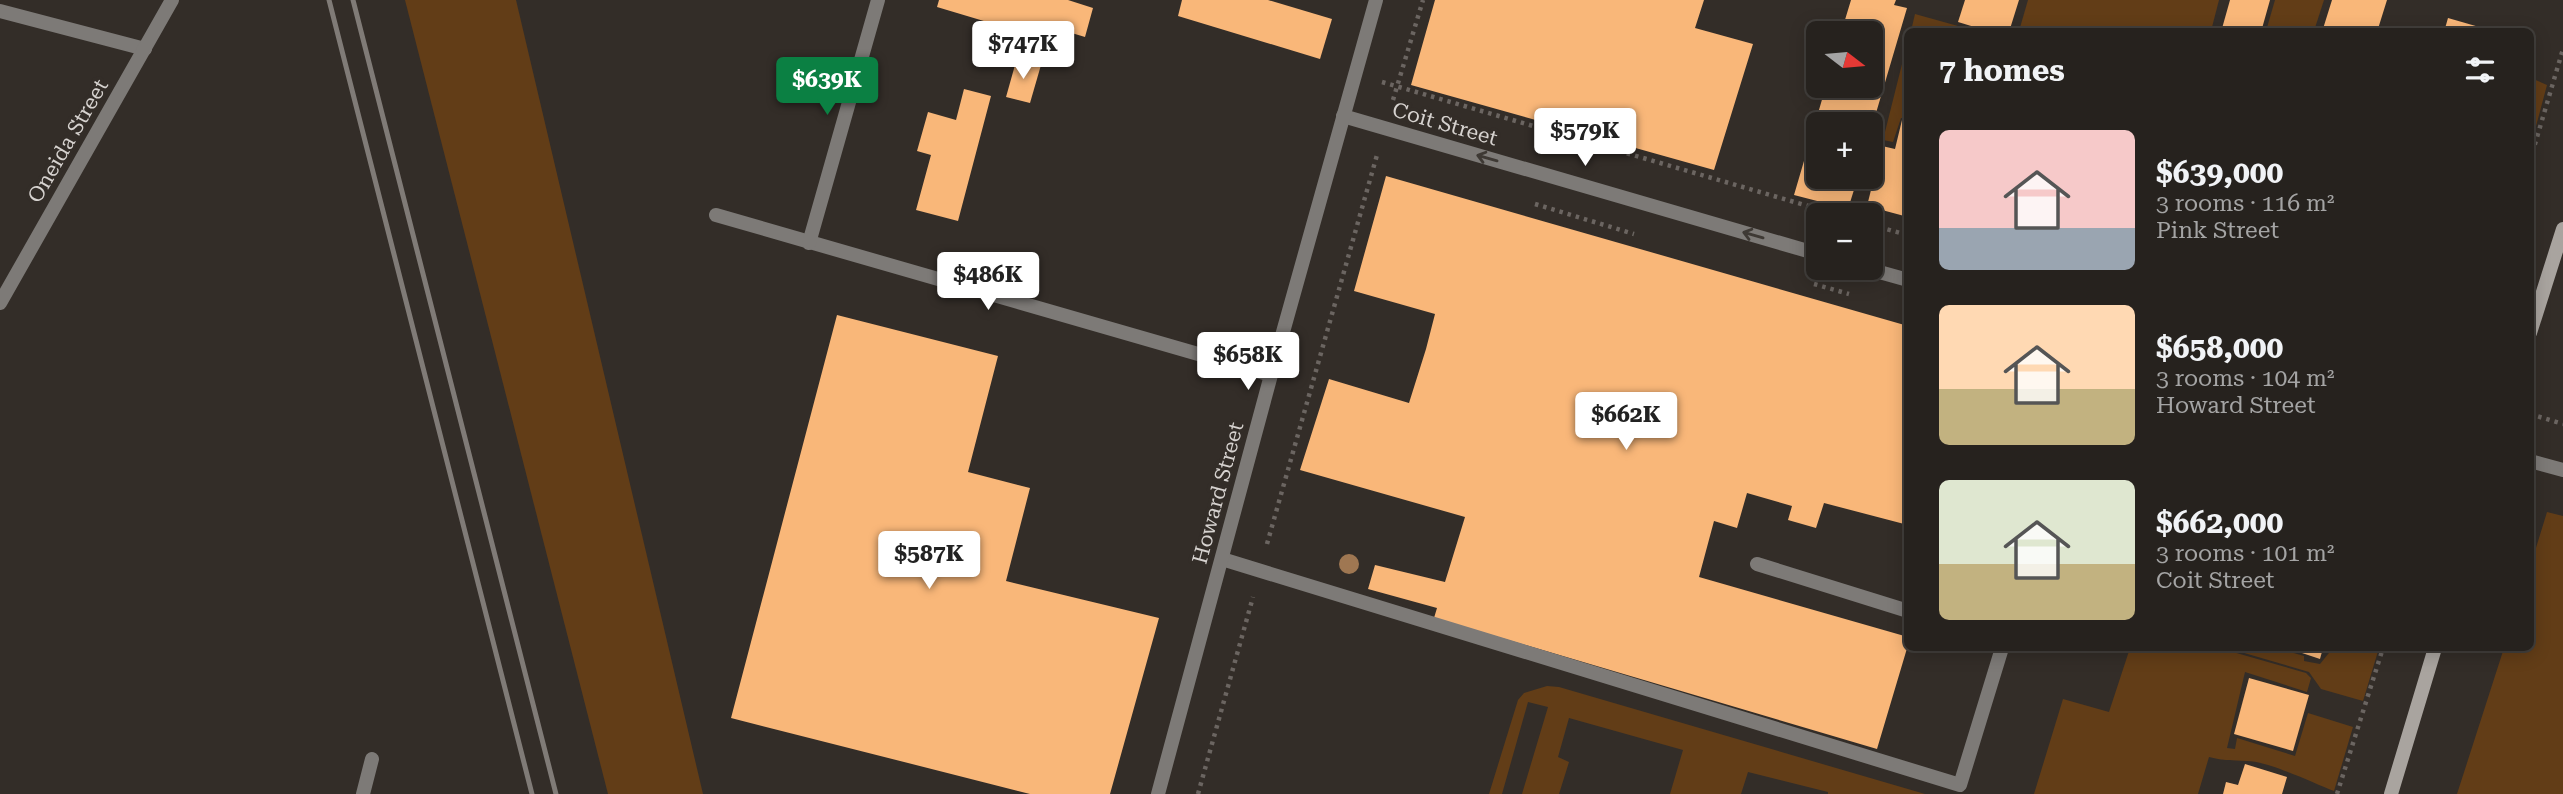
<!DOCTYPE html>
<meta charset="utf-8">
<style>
:root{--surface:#26221e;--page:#322f2b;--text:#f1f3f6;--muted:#a4a4a4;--line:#423f3c;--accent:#0b8043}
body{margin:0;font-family:"Roboto Serif",serif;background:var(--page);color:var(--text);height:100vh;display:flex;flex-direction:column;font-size:26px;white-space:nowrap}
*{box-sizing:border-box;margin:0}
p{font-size:23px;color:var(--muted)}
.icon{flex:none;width:38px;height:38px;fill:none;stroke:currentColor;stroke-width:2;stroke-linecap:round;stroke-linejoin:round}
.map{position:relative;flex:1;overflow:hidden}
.details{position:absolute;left:1904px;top:28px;width:630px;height:623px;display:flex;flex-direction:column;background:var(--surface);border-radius:10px;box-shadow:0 4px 18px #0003,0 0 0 2px var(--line)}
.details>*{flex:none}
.needle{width:46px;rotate:106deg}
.fabs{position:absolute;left:1806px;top:21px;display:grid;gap:14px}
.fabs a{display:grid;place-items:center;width:77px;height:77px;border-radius:10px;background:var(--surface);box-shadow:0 4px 18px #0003,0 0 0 2px var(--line);font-size:35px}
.price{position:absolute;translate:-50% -60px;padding:0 16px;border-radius:7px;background:#fff;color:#222;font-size:23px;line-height:46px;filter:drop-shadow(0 2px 4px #0008)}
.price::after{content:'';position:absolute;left:50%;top:42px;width:21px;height:16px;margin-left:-10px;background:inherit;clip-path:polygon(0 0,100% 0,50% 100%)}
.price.current{background:var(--accent);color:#fff}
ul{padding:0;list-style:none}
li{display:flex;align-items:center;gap:21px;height:175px;padding:0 35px}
li span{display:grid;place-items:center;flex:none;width:196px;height:140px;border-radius:10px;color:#555}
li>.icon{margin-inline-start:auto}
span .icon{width:84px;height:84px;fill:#fffc;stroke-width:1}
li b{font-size:30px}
h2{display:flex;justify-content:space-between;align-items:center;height:84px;padding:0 35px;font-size:30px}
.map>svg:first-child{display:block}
</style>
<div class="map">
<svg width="2563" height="794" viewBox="0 0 2563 794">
<rect width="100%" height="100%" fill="#332d28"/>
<g fill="#623d17">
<path d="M405,0H516L703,794H608Z"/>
<path d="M2028,0H2219L2211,31H2019Z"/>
<path d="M2275,0H2324L2314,31H2266Z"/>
<path d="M1915,14L1976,31H1911Z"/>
<path d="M1907,44V118H1901L1893,142L1883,140Z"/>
<path d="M2531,78L2547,85L2531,145Z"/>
<path d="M2547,512L2563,516V794H2457L2504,648H2530L2531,564Z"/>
<path d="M2130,648L2163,651L2164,648H2219L2306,673L2311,678L2307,692L2245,672L2227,748L2235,749L2237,738L2295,756L2308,713L2353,727L2334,791C2313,783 2268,761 2247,761C2231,760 2225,761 2209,757L2198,794H2034L2063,699L2109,712Z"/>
<path d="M2227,648H2276L2304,656V661L2320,664L2333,648H2379L2363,701L2321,689L2309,672Z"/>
<path d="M1547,686L1559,687L1925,794H1828V792L1748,772L1741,794H1670L1683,750L1569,718L1558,757L1569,762L1559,794H1522L1548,707L1528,702L1502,794H1489L1518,700L1524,693Z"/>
</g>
<g fill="#f9b779">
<path d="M939,0H1068L1093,8L1085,37L1045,25L1041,38L937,7Z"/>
<path d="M1182,0H1268L1332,19L1320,59L1178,16Z"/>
<path d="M1435,0H1704L1695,28L1753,44L1714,170L1411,85Z"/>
<path d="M1851,0H1896L1894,5L1907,8L1871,130V124H1818V177H1858L1848,209L1794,195L1826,86H1871V33H1841Z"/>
<path d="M1965,0H2019L2009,32H1991L1958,22Z"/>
<path d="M2230,0H2270L2261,32H2221Z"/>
<path d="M2332,0H2387L2377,32H2322Z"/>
<path d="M2448,18L2493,31V32H2444Z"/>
<path d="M1017,58L1041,65L1030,103L1006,97Z"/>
<path d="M964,89L991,96L958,221L916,210L931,155L917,151L928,112L956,120Z"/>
<path d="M1902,120L1908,121V217L1867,206L1882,146L1895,149Z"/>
<path d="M1386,176L1908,326V525L1824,503L1816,528L1788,520L1792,506L1747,493L1737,528L1714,521L1699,577L1908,637V645L1877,749L1434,618L1437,608L1368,589L1375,565L1445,582L1465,517L1300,470L1329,379L1409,403L1426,349L1435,314L1354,291Z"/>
<path d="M837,315L998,356L968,472L1030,488L1006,581L1159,618L1110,794H1030L731,718Z"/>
<path d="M2287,648H2323L2320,659Z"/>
<path d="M2249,678L2309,695L2293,751L2234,734Z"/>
<path d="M2245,764L2287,777L2282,794H2223L2226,782L2238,785Z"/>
</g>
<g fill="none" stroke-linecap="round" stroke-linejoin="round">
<g stroke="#6b6561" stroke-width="4.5" stroke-dasharray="3.5 5" stroke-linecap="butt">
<path d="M1382,82L1839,215"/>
<path d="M1393,100L1423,0"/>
<path d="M2530,161L2563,49"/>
<path d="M1535,204L1634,234"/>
<path d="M1871,225L1908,235"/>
<path d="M1814,284L1849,294"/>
<path d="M2530,414L2563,424"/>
<path d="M1267,544L1377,155"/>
<path d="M1198,794L1253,597"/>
<path d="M2337,794L2383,648"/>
</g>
<g stroke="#7d7a77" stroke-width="14">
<path d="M1222,559L1960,785L2002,648"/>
<path d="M1757,564L1908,611"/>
<path d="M363,794L372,759"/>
</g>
<g stroke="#7d7a77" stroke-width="14">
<path d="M0,11L145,49"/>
<path d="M1343,116L1818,254"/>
<path d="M716,215L1271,375"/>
<path d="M809,243L878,0"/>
<path d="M1865,268L1908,280"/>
<path d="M0,303L172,0"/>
<path d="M2530,461L2563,470"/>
<path d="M1158,794L1271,375L1376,0"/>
</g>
<g stroke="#a9a49f" stroke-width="14">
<path d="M2530,333L2563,229"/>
<path d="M2391,794L2435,648"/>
</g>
<g stroke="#807b77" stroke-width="5">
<path d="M329,0L532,794"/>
<path d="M353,0L556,794"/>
</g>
</g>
<circle fill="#9f7752" cx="1349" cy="564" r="10"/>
<defs><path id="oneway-shaft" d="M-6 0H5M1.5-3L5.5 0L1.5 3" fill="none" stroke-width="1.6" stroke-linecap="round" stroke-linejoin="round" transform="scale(1.75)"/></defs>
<g stroke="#3e3934">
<use href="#oneway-shaft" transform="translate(1487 158) rotate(-164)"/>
<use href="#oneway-shaft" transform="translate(1753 235) rotate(-164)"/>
</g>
<g text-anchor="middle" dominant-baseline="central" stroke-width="7" stroke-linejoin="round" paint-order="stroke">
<g font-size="21" fill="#d6d2cf" stroke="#332d28">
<text transform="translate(1445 124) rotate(16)">Coit Street</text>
<text transform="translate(68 141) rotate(-60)">Oneida Street</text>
<text transform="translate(1218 493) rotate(-75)">Howard Street</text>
</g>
</g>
</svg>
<div class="fabs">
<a><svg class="needle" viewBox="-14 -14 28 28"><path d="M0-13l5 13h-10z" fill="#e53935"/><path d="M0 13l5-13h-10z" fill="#a4a4a4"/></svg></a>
<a>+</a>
<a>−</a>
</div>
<b class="price" style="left:1023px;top:81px">$747K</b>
<b class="price current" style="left:827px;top:117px">$639K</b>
<b class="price" style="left:1585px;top:168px">$579K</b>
<b class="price" style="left:988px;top:312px">$486K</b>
<b class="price" style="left:1248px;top:392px">$658K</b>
<b class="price" style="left:1626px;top:452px">$662K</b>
<b class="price" style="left:929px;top:591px">$587K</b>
<section class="details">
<h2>7 homes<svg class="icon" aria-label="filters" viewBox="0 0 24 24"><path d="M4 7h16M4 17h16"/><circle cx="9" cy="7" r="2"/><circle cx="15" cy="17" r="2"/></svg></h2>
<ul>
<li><span style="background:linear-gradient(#f6c9c9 70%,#9aa5b1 0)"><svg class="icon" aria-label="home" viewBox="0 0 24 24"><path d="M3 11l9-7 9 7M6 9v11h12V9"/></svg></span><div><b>$639,000</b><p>3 rooms · 116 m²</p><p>Pink Street</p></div></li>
<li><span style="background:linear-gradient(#ffd9b3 60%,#c2b280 0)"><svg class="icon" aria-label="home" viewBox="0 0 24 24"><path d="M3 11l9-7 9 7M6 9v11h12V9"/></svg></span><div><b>$658,000</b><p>3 rooms · 104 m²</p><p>Howard Street</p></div></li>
<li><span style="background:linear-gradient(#dfe7d0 60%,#c2b280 0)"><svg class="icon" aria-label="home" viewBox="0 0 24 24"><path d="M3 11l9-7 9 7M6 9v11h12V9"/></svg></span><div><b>$662,000</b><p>3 rooms · 101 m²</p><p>Coit Street</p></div></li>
</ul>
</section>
</div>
